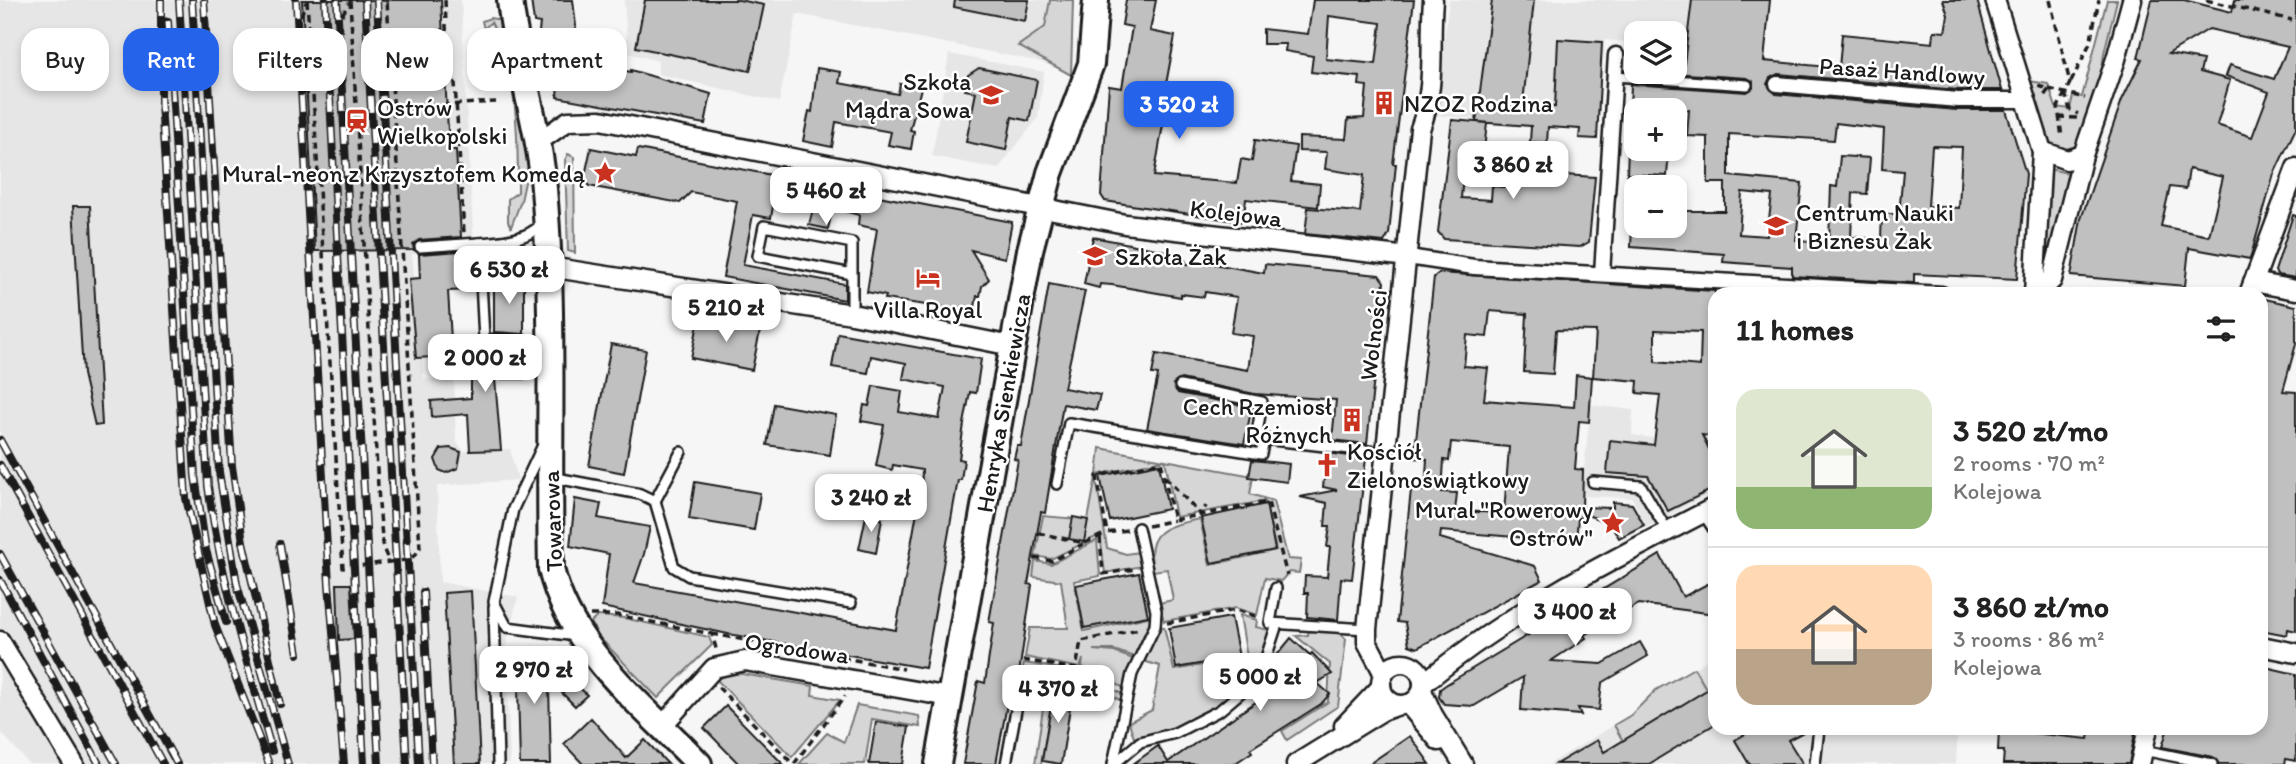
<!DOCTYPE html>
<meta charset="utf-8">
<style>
:root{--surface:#fff;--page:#f6f6f6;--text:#222;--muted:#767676;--line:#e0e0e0;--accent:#2563eb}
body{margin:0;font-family:Itim,sans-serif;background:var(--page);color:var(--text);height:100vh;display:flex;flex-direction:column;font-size:26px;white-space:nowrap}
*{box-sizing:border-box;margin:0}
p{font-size:23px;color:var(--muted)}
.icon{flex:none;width:38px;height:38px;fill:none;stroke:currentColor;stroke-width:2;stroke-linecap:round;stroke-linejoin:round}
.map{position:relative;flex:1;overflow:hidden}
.panel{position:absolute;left:1708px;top:287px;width:560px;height:448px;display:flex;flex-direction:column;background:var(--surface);border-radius:21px;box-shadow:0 4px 10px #0003}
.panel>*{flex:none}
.banner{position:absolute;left:21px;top:28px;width:665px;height:63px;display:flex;gap:14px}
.tools{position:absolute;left:1624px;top:21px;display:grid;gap:14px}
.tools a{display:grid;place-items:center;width:63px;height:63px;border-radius:14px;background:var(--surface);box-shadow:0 4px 10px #0003;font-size:35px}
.price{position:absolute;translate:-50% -60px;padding:0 16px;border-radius:14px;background:#fff;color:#222;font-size:23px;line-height:46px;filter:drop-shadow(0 2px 4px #0008)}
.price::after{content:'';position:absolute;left:50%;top:42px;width:21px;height:16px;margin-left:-10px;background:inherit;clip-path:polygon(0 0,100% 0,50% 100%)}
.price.current{background:var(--accent);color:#fff}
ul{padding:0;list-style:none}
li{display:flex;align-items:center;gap:21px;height:175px;padding:0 28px}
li+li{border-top:2px solid var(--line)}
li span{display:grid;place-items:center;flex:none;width:196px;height:140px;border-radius:21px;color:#555}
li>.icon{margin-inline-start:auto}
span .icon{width:84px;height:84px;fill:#fffc;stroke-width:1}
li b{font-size:30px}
h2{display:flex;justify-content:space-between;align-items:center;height:84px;padding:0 28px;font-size:30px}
.pill{padding:0 24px;border-radius:21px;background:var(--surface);box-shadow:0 4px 10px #0003;font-size:24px;line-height:63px}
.pill.current{background:var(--accent);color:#fff}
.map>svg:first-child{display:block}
</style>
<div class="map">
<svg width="2296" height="764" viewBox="0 0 2296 764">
<rect width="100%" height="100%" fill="#f6f6f6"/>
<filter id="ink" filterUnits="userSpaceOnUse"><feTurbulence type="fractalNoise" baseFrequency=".0143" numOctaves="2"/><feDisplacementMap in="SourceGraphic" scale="14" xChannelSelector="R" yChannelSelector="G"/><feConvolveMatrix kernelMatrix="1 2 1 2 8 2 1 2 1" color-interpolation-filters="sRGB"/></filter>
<g filter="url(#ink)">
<g fill="#e6e6e6">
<path d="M0,0H461L474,250L412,254L424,379H454L456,441L464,451L510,449L518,480L437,486L440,582L518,597L506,645L510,764H29L0,731Z"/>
<path d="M624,0H1072L1067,73L1041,62L797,14L779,102L658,74V61L628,53Z"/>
<path d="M1449,0H1692L1686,47L1675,46V33H1636V43L1605,40L1597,130L1435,115Z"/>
<path d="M949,54L1044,72L1038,118L998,169L932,156Z"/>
<path d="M1591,405L1633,410L1632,435L1713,447L1715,491L1647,527L1632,498L1581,496Z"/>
<path d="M1715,656V728H1958L1956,764H1549L1631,715L1656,690Z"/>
</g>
<g fill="#d6d6d6" stroke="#797979" stroke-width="2">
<path d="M1050,0H1073L1071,75L1018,46L1045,27Z"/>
<path d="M2107,0H2117L2104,53L2100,86L2078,148L2071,153L2047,145L2029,81L2048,84L2056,107L2070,109L2073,96L2082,97Z"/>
<path d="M490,18L501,20L530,159L521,201L511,227L508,222V199L518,192C518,133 518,76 491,22L484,29L482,21Z"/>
<path d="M568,154L574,157L575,253L568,251L565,160Z"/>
<path d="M2049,169L2068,173L2043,282Z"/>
<path d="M1100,448L1159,459L1164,460L1097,475Z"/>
<path d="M1165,460L1253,476L1250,494L1273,501L1288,559L1301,560L1299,573L1289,572L1281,581L1265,578L1257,615L1236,608L1164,621L1159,603L1173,600L1167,569L1153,571C1144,530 1166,526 1200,519L1210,565L1276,550L1265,501L1176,517Z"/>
<path d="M1096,477L1107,548L1126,554L1139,552L1142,566L1105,573L1100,535L1051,559L1035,556L1043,516L1088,520Z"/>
<path d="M1097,540L1100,576L1074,581L1084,631L1152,616L1134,657L1114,650H1093L1114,652L1133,659L1124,688L1082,667L1083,659L1080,668L1025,657L1030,628H1068L1061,581L1033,577L1035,561L1051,564Z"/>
<path d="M1240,615L1257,620L1256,627L1273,631C1266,649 1260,670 1247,685C1219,717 1173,729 1134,738L1129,722L1152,710L1160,666L1143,661L1158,628L1164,627L1174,670L1247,657Z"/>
<path d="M598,616L624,618L709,637L712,645L658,698L598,636L591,622Z"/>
<path d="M1309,629L1338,631L1346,639L1338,706L1287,740L1282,731L1328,702L1330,664L1296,636L1308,635Z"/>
<path d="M1024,663L1075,671L1123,694L1122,701L1075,678L1073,688L1054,686L1041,764H1035L1045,694L1018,689Z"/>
<path d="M1694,668L1707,690L1623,741L1614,725L1631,715L1656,690Z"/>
<path d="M730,672L813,686L812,695L840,700L792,757L716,679Z"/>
<path d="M857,705L919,716L920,727L872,719L865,764H799L827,733L844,742Z"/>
</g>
<g fill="#c0c0c0" stroke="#1c1c1c" stroke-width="2" fill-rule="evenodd">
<path d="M302,0H441L449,150H456L461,237L419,240L413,245L414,250L315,251Z"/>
<path d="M531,0H573L576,26L573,60L544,56L546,40H538L540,23L534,22Z"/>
<path d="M645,0H739L764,5L750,71L636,47Z"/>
<path d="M955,0H1029L1025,21L954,7Z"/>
<path d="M1126,0H1156L1150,31L1175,36L1164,95L1203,100L1201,117L1165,113L1154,176L1237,183L1241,159L1252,161L1255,140L1296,146L1291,181L1320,184L1318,207L1246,199L1243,222L1105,201L1101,195L1109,86L1122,88L1132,27L1122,25Z"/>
<path d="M1313,0H1414L1393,164H1396L1389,234L1384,242L1305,234L1308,208L1360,212L1364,175L1325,169L1327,152L1299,151V137L1346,139L1348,119L1364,118L1367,86L1359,85L1360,77L1311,72L1313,56L1285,51L1286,44H1263V29L1308,34ZM1329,16L1381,23L1376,64L1326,59Z"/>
<path d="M1492,0H1534L1523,103L1555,107L1558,39L1602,42L1597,139L1579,138L1580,129L1548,127L1547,143L1530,142L1531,126L1476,122Z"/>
<path d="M1692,0H1770L1764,61L1839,68L1842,34L1933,43L1934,31L1945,32L1948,15L1943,0H1977L2002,90H1958L1778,74L1770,78L1767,84L1776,94L1957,110H2006L2026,174L2017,279L1914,274V283L1792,276V267L1723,262L1724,254L1631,247L1632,226H1675V211H1725V183H1708V137L1687,136L1689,110H1630L1631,84L1747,92L1753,88V81L1747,78L1655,72H1683ZM1836,123L1884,129L1882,169L1903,171L1899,214H1882L1881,239L1851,237L1853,193L1867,194L1870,158L1840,156L1837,187L1831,186L1829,242L1796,240L1802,183L1729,176V134L1834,140ZM1932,146L1962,147L1959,208L1928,206ZM1742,192L1772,195L1767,236L1739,234Z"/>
<path d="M2152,0H2184L2232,12L2235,0H2296V128L2274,174L2250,259L2189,248L2185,286L2071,276L2081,219L2122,100L2142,59L2138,58ZM2209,29L2288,47L2274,79L2230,65L2226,76L2269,92L2252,137L2217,125L2230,80L2200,72L2203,60L2168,54ZM2189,169L2223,177L2209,236L2161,226L2170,187L2186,189Z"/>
<path d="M601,66L631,72V70L711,94L705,124L557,97L558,84L600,70Z"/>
<path d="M817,68L841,72L839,83L898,94L900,84L921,88L910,130L914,131L911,149L888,145L891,132L836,122L832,147L803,141L809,111L812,112Z"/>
<path d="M979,68L1037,80L1029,121L1012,117L1006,150L966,142L976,92L965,90L968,75Z"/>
<path d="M1452,120L1487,123L1482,168L1464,166L1461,198L1491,200L1492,186L1515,188L1516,172L1595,177L1589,242L1580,247L1444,239L1438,232Z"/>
<path d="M591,148L636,157L638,149L1012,222L1005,258L971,250L989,279L982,286L980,296H977L974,312L885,299L886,296L867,292L877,229L858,225L859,215L833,208L828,229L809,225L813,209L774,200L771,218L753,215L743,265L845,284V300L723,277L737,201L691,192L680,203L589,186L584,180Z"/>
<path d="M1628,149H1669L1667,176L1627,174Z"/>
<path d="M73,206H90L102,425L95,426L83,374Z"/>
<path d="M2293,215L2296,216V278L2278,275L2275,271Z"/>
<path d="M1093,237L1181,254L1187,264H1214L1264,273L1265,264L1379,275L1384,282L1367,444L1332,440L1336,400L1255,394L1181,379L1173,384L1178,393L1252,407L1244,444L1147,429L1158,375L1152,374L1156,354L1248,370L1253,336L1231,333L1237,297L1205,292L1204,297L1181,294V297L1112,285L1100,284L1099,288L1084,284Z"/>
<path d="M461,251V255H468L470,290L448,291L452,356L416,358L409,279L420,278L419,254Z"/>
<path d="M1439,273L1715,291V437L1702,435L1715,461V488L1668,511L1648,476L1607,473L1610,440L1654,445L1660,395L1637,393L1638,381L1593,377L1596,331L1556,330L1553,374L1524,372L1527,314L1490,311L1487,337L1467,335L1464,366L1488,368L1484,400L1574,407L1576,375L1592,377L1589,422L1579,421L1575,469L1583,470L1582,507L1613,508V502L1632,504L1644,525L1619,538L1610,523L1581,513V518H1578L1576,542L1441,531L1440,538L1535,566L1542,580L1417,648L1409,645L1405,623L1397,622L1411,490L1425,491L1427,459L1414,458L1434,277ZM1655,330L1701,332L1700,366L1655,362ZM1451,442L1509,447L1504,513L1455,511L1457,493L1442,492L1444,460L1449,461Z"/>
<path d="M524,279V334L494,332V280Z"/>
<path d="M1049,284L1085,291L1064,388L1100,395L1096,410L1063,404L1045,513L1041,512L1028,584L1032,585L1017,687L1010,688L996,764H963L978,681L985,683L994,623L989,622L1018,460L1014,459L1017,446H1021Z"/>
<path d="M2265,299L2296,306V344L2283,391L2296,392V631L2288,629L2287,635L2261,630V352L2265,338L2261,337V313Z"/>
<path d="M699,319L760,331L752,370L691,358Z"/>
<path d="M838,333L981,359L976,393L970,392L964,424L959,459L964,460L961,480H958L925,668L728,634L602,607L609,554L570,546L575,499L601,504L598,518L650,527L644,554L634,583L896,630L921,489L922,470L893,465L892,470L876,466L884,425L861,421L864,405L869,406L873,386L902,391L899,412L939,419L945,387L903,379L906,363L871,356L868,373L832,367Z"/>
<path d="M611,344L646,350L624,473L589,466Z"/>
<path d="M494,346L524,348V379H495L501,450L470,451L468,414L432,417L431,401L471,398V348Z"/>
<path d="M774,404L836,415L830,455L767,445Z"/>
<path d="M450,448L461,452L458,468L446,473L439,470L435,459L441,449Z"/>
<path d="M1327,453L1366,458L1352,579L1341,578L1338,620L1307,617L1308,593H1304L1305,576L1327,577L1330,547H1327L1330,526H1325L1327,503L1300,497L1337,490L1323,487Z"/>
<path d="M1252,460L1289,464L1287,482L1249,477Z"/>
<path d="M1159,464L1168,509L1110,521L1100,476Z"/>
<path d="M695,482L760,493L754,530L689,519Z"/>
<path d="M1266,504L1275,550L1211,563L1201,518Z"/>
<path d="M866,516L882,519L876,553L859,549Z"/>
<path d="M1073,517L1088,520L1084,542L1069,539Z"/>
<path d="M1660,555L1683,597L1715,580V614L1639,604L1584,635L1586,638L1551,661L1602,664L1640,642L1648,656L1602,683L1599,710L1578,708L1581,715L1521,710L1523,677L1474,706L1444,704L1439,697L1440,689L1447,684Z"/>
<path d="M1139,573L1148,616L1084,628L1076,585Z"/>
<path d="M337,584H351L354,639L339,640Z"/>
<path d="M471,591L480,764H454L444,593Z"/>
<path d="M1231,617L1239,657L1176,668L1169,628Z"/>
<path d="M1291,638L1310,655L1312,653L1332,674L1317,683L1330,694L1321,704L1250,749L1252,752L1234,764H1133L1158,746L1168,762L1288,680L1274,666L1276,663L1273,660Z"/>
<path d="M548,648L551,764H520L517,649Z"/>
<path d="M2261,666L2296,674V761L2286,759L2285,764H2219L2213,757L2162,747L2168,728H2261Z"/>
<path d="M574,682L587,695L575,706L562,693Z"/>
<path d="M1715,685V724L1649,764H1556L1597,740L1604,752Z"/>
<path d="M1054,687L1073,689L1061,764L1042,761Z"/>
<path d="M726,706L783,764H739L704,728Z"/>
<path d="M591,718L626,758L645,740L668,764H583L564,744Z"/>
<path d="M876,722L909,727L903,764H869Z"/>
<path d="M1756,728H1811L1788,740L1803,764H1749L1735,740Z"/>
<path d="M1999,728H2033V733L2088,739L2090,728H2136L2129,764H2003L2004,751H1998Z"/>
<path d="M1410,736L1430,764H1369Z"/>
</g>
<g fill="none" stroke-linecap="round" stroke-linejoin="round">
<g stroke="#1c1c1c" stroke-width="14">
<g id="service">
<path d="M1614,76L1747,85"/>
<path d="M542,224C525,241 502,241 479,243L484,339L548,342"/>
<path d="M420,247L479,243"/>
<path d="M852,274L758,256L764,226L852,243V314"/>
<path d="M1180,386L1262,402L1257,433L1264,439"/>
<path d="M543,445L513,509L494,602L507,627L576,636"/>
<path d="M551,477L640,494L655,501L674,567L689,576L851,603"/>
<path d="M1593,482L1641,486L1668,532"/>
<path d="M1057,484L1069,423L1261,454L1264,439L1385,453"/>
<path d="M655,501L681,452"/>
<path d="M1703,513L1715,531"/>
<path d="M1276,588L1270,623L1367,629"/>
<path d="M494,607L498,764"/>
<path d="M2143,750L2212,764"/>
<path d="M1006,764L1019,694"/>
<path d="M1113,764L1132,674L1155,626L1156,611L1138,528"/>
<path d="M1114,764L1140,742L1175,733L1220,710L1260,676L1277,624"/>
<path d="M1815,764L1819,728"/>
</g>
</g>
<g stroke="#1c1c1c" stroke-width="19">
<g id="pedestrian">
<path d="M1777,84L1958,100H2025"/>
<path d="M1408,257L1474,267L1942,294"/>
<path d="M1602,273L1616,55"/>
</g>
</g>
<g stroke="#1c1c1c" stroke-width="23">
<g id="minor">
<path d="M1995,0L2042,151L2034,294"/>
<path d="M538,142L568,121L600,120L1125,224L1408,257"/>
<path d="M2042,151L2067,160L2083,155"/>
<path d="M549,267L852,314L1012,346"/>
<path d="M2253,282L2296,290"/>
<path d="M2038,294L2052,280L2083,155L2116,59L2132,0"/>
<path d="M2249,294L2296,168"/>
<path d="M0,641L74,764"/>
<path d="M2261,646L2296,653"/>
<circle cx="1402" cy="684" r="21"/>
<path d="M1384,674L1367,642V629L1420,129C1437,84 1429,46 1433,0"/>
<path d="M1423,684C1509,611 1616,558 1715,507"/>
<path d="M1422,691L1433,715L1463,764"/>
<path d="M1408,704L1439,741"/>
<path d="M662,726L714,668L745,661L950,697"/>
<path d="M1344,726L1381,687"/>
<path d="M1296,764L1382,711L1399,705"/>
<path d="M2140,764L2148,728"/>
</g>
</g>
<g stroke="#1c1c1c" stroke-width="30">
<g id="secondary">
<path d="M510,0C517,64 539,125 544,189C555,315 548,442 551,569C570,650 644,706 699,764"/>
<path d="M938,764L1030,250L1050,173L1091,64L1096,0"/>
</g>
</g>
<g stroke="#1c1c1c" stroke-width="3.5" stroke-dasharray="7 5" stroke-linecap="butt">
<path d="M307,0L343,568L389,562"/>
<path d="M350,0L379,504L383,548L389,562C403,560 413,562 420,548L387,0"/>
<path d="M381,0H391"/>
<path d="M445,0L448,75L455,83L464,233"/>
<path d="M2050,0L2070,83L2058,107L2062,138"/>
<path d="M2206,0L2292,20"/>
<path d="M342,15L349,3"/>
<path d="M301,16L306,2"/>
<path d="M2071,82L2090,43L2099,0"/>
<path d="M2038,86L2049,89L2044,96"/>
<path d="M2049,89L2085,98"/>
<path d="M2065,93L2070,110L2078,114"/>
<path d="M394,108L496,102"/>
<path d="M2058,117L2077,118"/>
<path d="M1165,477L1201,515L1206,506"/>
<path d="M1148,526L1174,520"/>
<path d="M1127,530L1107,533L1097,476L1161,462L1174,520L1268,502L1287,576"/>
<path d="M1038,533L1085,543L1107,533"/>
<path d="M1100,537L1103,574L1136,569"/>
<path d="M1034,558L1052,561L1083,544"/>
<path d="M590,615H617L712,634L717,652"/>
<path d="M1167,623L1236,610L1258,617"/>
<path d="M712,634L904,669"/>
<path d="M1397,658L1407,663"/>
<path d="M1023,660L1076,669L1081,641L1139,629"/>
<path d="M1076,669L1118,689"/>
<path d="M718,687L793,764"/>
<path d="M794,764L845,696"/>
</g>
<use href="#service" stroke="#fff" stroke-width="9"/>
<use href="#pedestrian" stroke="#fff" stroke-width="14"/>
<use href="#minor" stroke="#fff" stroke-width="18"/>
<use href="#secondary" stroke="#fff" stroke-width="24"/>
<g stroke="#1c1c1c" stroke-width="8">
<g id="rail">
<path d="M161,0V103L186,498L215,625L269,764"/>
<path d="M179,0L208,486C220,576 247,663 272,751"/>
<path d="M192,0L219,472L237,584L288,764"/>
<path d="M204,0L232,466L243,542L280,704"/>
<path d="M296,0L329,584L344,764"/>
<path d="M325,0L364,764"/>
<path d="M337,0L379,764"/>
<path d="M365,0L407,764"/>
<path d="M377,0L419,764"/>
<path d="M168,21L195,476L206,550L226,622"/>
<path d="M0,440L177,764"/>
<path d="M0,465L163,764"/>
<path d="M280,544L298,654"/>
<path d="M0,554L116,764"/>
<path d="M0,580L99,764"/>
<path d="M423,592L432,764"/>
</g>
</g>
<use href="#rail" stroke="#fff" stroke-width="5" stroke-dasharray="16" stroke-linecap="butt"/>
</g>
</g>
<defs>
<g id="school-bare" transform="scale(1.89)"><path d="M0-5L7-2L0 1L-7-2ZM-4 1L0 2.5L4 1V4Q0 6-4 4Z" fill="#c8321e" stroke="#fff" stroke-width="2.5" paint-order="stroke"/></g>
<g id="building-bare" transform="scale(1.89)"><path d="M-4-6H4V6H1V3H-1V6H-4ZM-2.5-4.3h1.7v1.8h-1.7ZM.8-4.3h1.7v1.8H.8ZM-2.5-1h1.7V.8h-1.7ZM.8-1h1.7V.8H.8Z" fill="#c8321e" stroke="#fff" stroke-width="2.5" paint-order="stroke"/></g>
<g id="station-bare" transform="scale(1.89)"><path d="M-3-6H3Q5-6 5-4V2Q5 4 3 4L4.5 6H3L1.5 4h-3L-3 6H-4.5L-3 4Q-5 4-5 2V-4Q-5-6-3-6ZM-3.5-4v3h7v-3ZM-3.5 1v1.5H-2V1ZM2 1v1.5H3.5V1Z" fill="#c8321e" stroke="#fff" stroke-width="2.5" paint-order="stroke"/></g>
<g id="sight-bare" transform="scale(1.89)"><path d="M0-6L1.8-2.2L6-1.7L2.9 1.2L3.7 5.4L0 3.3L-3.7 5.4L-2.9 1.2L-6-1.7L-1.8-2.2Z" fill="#c8321e" stroke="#fff" stroke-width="2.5" paint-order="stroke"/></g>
<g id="university-bare" transform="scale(1.89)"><path d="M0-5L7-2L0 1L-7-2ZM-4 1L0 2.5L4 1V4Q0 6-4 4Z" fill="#c8321e" stroke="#fff" stroke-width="2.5" paint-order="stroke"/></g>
<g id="hotel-bare" transform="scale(1.89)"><path d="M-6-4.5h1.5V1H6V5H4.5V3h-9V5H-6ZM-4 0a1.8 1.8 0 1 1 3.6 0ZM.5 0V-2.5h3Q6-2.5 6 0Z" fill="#c8321e" stroke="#fff" stroke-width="2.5" paint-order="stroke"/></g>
<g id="church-bare" transform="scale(1.89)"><path d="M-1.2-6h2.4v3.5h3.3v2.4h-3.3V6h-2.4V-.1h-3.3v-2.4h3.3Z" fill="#c8321e" stroke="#fff" stroke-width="2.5" paint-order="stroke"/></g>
</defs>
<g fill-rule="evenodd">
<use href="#school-bare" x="991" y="95"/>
<use href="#building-bare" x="1384" y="103"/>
<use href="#station-bare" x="357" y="121"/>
<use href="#sight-bare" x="605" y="173"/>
<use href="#university-bare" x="1776" y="226"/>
<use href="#school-bare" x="1095" y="256"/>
<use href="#hotel-bare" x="928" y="278"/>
<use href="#building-bare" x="1352" y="420"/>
<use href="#church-bare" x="1327" y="465"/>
<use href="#sight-bare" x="1613" y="523"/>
</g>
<g text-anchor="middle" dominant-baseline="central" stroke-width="5" stroke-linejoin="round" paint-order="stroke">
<g font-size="24" fill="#1c1c1c" stroke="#fff">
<text transform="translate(1902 71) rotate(4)">Pasaż Handlowy</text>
<text transform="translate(1236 213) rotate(7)">Kolejowa</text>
<text transform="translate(1373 335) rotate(-83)">Wolności</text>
<text transform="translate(1003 403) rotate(-80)">Henryka Sienkiewicza</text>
<text transform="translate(552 521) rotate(-92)">Towarowa</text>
<text transform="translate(797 648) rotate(8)">Ogrodowa</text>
</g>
<g font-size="24" fill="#1c1c1c" stroke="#fff" text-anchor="start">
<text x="971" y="81" text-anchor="end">Szkoła<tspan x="971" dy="28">Mądra Sowa</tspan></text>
<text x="1404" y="103">NZOZ Rodzina</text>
<text x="377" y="107">Ostrów<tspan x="377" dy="28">Wielkopolski</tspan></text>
<text x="585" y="173" text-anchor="end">Mural-neon z Krzysztofem Komedą</text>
<text x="1796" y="212">Centrum Nauki<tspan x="1796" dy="28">i Biznesu Żak</tspan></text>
<text x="1115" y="256">Szkoła Żak</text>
<text x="928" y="309" text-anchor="middle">Villa Royal</text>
<text x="1332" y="406" text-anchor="end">Cech Rzemiosł<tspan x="1332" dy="28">Różnych</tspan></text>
<text x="1347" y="451">Kościół<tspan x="1347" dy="28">Zielonoświątkowy</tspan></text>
<text x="1593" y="509" text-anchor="end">Mural "Rowerowy<tspan x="1593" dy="28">Ostrów"</tspan></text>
</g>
</g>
</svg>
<div class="tools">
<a><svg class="icon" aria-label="layers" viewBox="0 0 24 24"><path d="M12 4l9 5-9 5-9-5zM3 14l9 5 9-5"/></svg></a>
<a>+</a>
<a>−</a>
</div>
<b class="price current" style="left:1179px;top:141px">3 520 zł</b>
<b class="price" style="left:1513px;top:201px">3 860 zł</b>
<b class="price" style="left:826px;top:227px">5 460 zł</b>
<b class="price" style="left:509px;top:306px">6 530 zł</b>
<b class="price" style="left:726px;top:344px">5 210 zł</b>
<b class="price" style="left:485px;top:394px">2 000 zł</b>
<b class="price" style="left:871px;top:534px">3 240 zł</b>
<b class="price" style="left:1575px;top:648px">3 400 zł</b>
<b class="price" style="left:534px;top:706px">2 970 zł</b>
<b class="price" style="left:1260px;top:713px">5 000 zł</b>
<b class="price" style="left:1058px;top:725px">4 370 zł</b>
<div class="banner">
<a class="pill">Buy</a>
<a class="pill current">Rent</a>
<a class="pill">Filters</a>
<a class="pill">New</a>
<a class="pill">Apartment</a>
</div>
<section class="panel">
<h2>11 homes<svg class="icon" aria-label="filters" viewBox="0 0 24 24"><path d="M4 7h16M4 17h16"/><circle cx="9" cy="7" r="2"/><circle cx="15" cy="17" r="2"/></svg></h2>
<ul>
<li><span style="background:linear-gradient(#dfe7d0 70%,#8fb573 0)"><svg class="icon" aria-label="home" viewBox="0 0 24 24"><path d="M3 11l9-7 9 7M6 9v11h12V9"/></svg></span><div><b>3 520 zł/mo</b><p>2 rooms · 70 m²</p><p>Kolejowa</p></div></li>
<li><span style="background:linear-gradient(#ffd9b3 60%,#b9a48a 0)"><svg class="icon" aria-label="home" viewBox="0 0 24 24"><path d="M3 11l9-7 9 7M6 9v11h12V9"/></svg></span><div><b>3 860 zł/mo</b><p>3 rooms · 86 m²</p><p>Kolejowa</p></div></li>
</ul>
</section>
</div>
